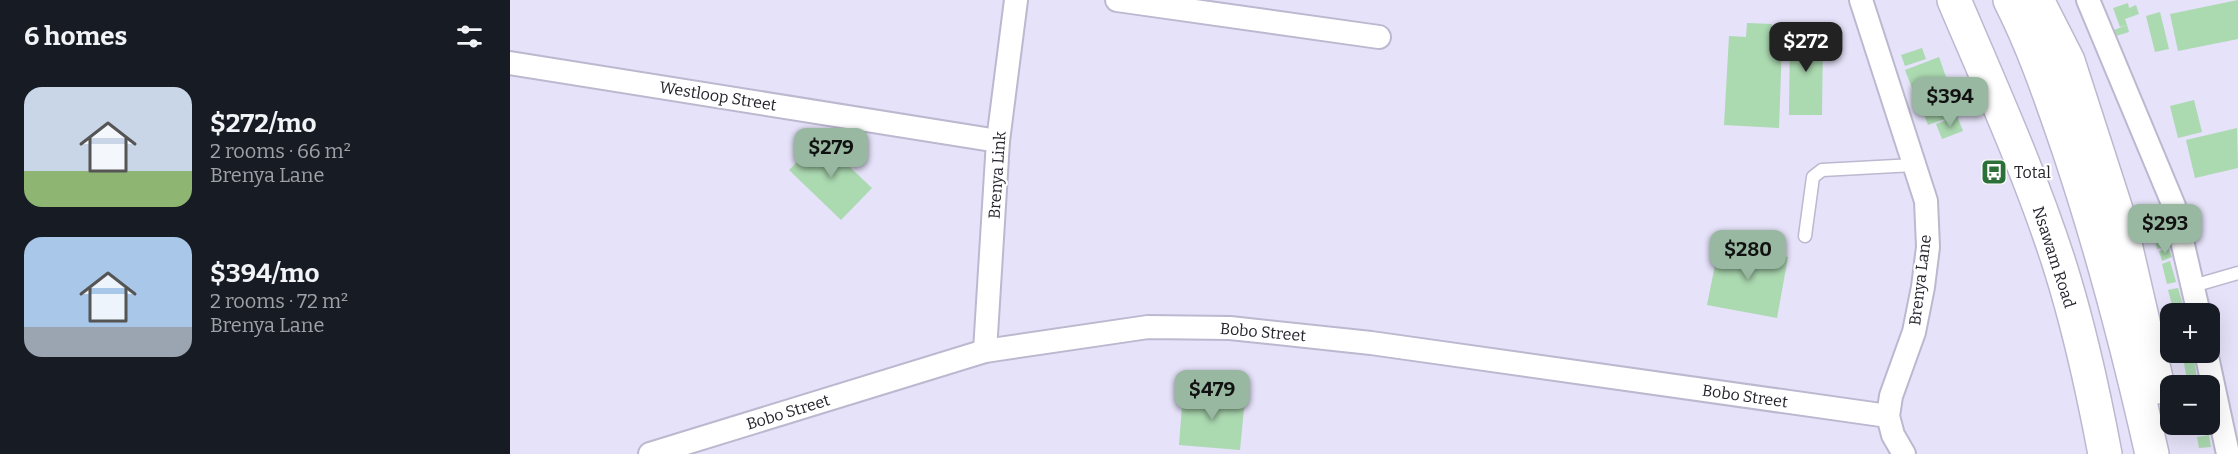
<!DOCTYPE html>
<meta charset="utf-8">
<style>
:root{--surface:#171b24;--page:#20242c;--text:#f1f3f6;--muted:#9ea1a6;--accent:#98b8a1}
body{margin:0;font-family:Bitter,serif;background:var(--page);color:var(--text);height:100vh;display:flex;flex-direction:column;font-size:22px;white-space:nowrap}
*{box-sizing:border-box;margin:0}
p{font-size:20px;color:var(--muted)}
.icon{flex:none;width:33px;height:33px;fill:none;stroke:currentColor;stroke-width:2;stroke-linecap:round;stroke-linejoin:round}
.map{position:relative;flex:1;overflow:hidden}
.drawer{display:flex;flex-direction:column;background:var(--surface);width:510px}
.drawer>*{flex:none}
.tools{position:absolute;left:1650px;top:303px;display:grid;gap:12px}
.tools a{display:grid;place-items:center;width:60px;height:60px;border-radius:12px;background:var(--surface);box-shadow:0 6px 24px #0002;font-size:30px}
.price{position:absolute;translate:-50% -51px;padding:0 14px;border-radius:12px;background:var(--accent);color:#111;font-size:20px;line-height:39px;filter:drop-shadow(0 2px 3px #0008)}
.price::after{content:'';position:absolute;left:50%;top:36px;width:18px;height:14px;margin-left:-9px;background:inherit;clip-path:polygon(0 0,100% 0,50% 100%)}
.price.on{background:#222;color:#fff}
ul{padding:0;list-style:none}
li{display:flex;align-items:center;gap:18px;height:150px;padding:0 24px}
li span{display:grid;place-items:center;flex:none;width:168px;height:120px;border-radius:18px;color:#555}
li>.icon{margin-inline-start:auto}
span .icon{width:72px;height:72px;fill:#fffc;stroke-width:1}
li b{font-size:26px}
h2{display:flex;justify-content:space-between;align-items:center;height:72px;padding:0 24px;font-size:26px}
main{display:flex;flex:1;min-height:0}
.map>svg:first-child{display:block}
</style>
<main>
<section class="drawer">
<h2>6 homes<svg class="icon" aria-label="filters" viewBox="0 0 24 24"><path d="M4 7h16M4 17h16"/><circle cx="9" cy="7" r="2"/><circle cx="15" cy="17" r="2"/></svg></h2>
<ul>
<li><span style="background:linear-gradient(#c9d6e8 70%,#8fb573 0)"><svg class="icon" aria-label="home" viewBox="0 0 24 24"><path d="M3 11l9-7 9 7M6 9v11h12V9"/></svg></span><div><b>$272/mo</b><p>2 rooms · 66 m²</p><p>Brenya Lane</p></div></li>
<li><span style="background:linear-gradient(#a9c7e8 75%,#9aa5b1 0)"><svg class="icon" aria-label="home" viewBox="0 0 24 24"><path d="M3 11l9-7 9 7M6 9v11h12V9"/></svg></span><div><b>$394/mo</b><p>2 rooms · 72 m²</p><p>Brenya Lane</p></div></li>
</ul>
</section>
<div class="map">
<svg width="1728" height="454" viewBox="0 0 1728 454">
<rect width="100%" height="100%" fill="#e5e2f9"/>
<g fill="#abd9b0">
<path d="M1728,0V39L1668,51L1660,14Z"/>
<path d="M1618,3L1619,8L1626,5L1629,14L1615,19L1617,25L1610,27L1603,8Z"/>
<path d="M1650,12L1659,49L1645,52L1636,16Z"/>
<path d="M1237,23L1262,24L1261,41L1272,43L1269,128L1214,125L1219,36L1236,37Z"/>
<path d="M1617,25L1619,32L1606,36L1604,30Z"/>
<path d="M1280,31L1313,32L1312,115H1279Z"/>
<path d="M1412,48L1416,59L1395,66L1391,55Z"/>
<path d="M1429,57L1437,80L1404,93L1395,70Z"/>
<path d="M1440,81L1452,113L1418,125L1408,99L1426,92L1424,87Z"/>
<path d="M1684,100L1692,132L1668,138L1660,106Z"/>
<path d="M1447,116L1453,131L1432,139L1426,124Z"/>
<path d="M1727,128L1728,168L1685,178L1676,140Z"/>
<path d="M310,139L362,188L331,220L279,170Z"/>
<path d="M1648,217L1653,236L1645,238L1639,220Z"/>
<path d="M1654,237L1656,247L1647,249L1645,240Z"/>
<path d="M1209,245L1278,257L1267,318L1197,305Z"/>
<path d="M1659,249L1662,257L1652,261L1649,251Z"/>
<path d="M1660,261L1666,282L1657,284L1652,264Z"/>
<path d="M1668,288L1674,309L1664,312L1658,290Z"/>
<path d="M1672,352H1683L1687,378L1677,380Z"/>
<path d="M673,393L735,398L730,450L669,445Z"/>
<path d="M1699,435L1701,447L1689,448L1687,437Z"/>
</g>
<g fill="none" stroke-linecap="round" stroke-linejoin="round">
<g stroke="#bbb8cf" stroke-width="15">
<g id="lane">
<path d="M1295,236L1303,177L1312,170L1404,165"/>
<path d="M1683,286L1728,273"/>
</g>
</g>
<g stroke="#bbb8cf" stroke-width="26">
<g id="street">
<path d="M607,0L869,37"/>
<path d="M1351,0L1416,201L1418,247L1413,287L1404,332L1381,396L1378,416L1383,435L1394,454"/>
<path d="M1578,0L1664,206L1689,314"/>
<path d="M0,63L488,141"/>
<path d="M475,351L488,141L506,0"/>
<path d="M1696,352L1718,454"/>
<path d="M140,454L475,351L638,327L720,328L861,343L1378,416"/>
</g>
</g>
<g stroke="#bbb8cf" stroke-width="36">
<g id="highway">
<path d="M1444,0C1481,87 1520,173 1549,263C1569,326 1583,390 1595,454"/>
<path d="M1500,0C1525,49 1542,101 1560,153C1593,252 1619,352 1642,454"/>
<path d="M1527,0L1558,61L1610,222L1648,387"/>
</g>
</g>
<use href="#lane" stroke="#fff" stroke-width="12"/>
<use href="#street" stroke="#fff" stroke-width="22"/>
<use href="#highway" stroke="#fff" stroke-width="33"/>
</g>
<defs>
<g id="bus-square" transform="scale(1.35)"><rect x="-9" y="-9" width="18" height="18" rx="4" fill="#2b6f39" stroke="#fff"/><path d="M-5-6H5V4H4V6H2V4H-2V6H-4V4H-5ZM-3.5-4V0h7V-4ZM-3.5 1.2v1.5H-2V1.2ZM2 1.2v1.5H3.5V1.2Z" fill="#fff"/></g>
</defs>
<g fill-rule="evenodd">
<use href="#bus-square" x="1484" y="172"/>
</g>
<g text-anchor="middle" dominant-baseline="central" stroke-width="4.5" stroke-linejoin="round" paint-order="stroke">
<g font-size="16" fill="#26242d" stroke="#fff">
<text transform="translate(208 96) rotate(9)">Westloop Street</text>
<text transform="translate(487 175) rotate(-86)">Brenya Link</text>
<text transform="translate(1544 257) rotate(72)">Nsawam Road</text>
<text transform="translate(1410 280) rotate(-83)">Brenya Lane</text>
<text transform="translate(753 332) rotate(5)">Bobo Street</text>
<text transform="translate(1235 396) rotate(8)">Bobo Street</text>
<text transform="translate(278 412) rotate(-17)">Bobo Street</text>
</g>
<g font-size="16" fill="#26242d" stroke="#fff" text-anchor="start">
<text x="1504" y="172">Total</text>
</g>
</g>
</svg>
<div class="tools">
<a>+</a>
<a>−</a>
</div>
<b class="price on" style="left:1296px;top:73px">$272</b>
<b class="price" style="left:1440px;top:128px">$394</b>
<b class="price" style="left:321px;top:179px">$279</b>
<b class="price" style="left:1655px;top:255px">$293</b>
<b class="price" style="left:1238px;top:281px">$280</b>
<b class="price" style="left:702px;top:421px">$479</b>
</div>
</main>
